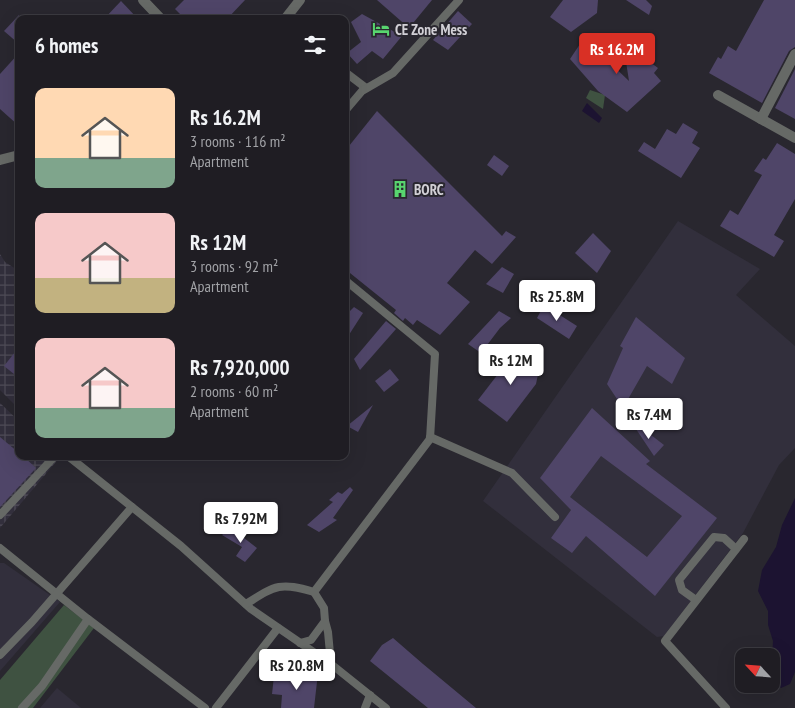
<!DOCTYPE html>
<meta charset="utf-8">
<style>
:root{--surface:#1f1d23;--page:#2c2a30;--text:#f1f3f6;--muted:#a1a2a6;--line:#3c3b41;--accent:#d93025}
body{margin:0;font-family:"PT Sans Narrow",sans-serif;background:var(--page);color:var(--text);height:100vh;display:flex;flex-direction:column;font-size:19px;white-space:nowrap}
*{box-sizing:border-box;margin:0}
p{font-size:16px;color:var(--muted)}
.icon{flex:none;width:28px;height:28px;fill:none;stroke:currentColor;stroke-width:2;stroke-linecap:round;stroke-linejoin:round}
.map{position:relative;flex:1;overflow:hidden}
.details{position:absolute;left:15px;top:15px;width:334px;height:445px;display:flex;flex-direction:column;background:var(--surface);border-radius:10px;box-shadow:0 5px 20px #0002,0 0 0 1px var(--line)}
.details>*{flex:none}
.needle{width:32px;rotate:296deg}
.buttons{position:absolute;left:735px;top:648px;display:grid;gap:10px}
.buttons a{display:grid;place-items:center;width:45px;height:45px;border-radius:10px;background:var(--surface);box-shadow:0 5px 20px #0002,0 0 0 1px var(--line);font-size:25px}
.price{position:absolute;translate:-50% -42px;padding:0 11px;border-radius:5px;background:#fff;color:#222;font-size:16px;line-height:32px;filter:drop-shadow(0 1px 2px #0008)}
.price::after{content:'';position:absolute;left:50%;top:30px;width:15px;height:11px;margin-left:-8px;background:inherit;clip-path:polygon(0 0,100% 0,50% 100%)}
.price.on{background:var(--accent);color:#fff}
ul{padding:0;list-style:none}
li{display:flex;align-items:center;gap:15px;height:125px;padding:0 20px}
li span{display:grid;place-items:center;flex:none;width:140px;height:100px;border-radius:10px;color:#555}
li>.icon{margin-inline-start:auto}
span .icon{width:60px;height:60px;fill:#fffc;stroke-width:1}
li b{font-size:21px}
h2{display:flex;justify-content:space-between;align-items:center;height:60px;padding:0 20px;font-size:21px}
.map>svg:first-child{display:block}
</style>
<div class="map">
<svg width="795" height="708" viewBox="0 0 795 708">
<defs>
<pattern id="industrial-grid" width="8" height="8" patternUnits="userSpaceOnUse" patternTransform="scale(1.25)"><rect width="8" height="8" fill="#322f3c"/><path d="M0 4h8M4 0v8" fill="none" stroke="#4f4c57"/></pattern>
</defs>
<rect width="100%" height="100%" fill="#29272f"/>
<g fill="#322f3c">
<path d="M678,221L760,269L736,295L795,346V448L779,465L743,533L664,636L657,637L483,501Z"/>
<path d="M0,563H4L60,602L0,671Z"/>
<path d="M57,688L81,708H40Z"/>
</g>
<g fill="url(#industrial-grid)">
<path d="M0,254L5,262L19,271V409L0,390Z"/>
<path d="M0,403L19,421V456H61L0,528Z"/>
</g>
<g fill="#3f5241">
<path d="M590,90L605,95L603,109L586,98Z"/>
<path d="M64,605L94,628L33,708H0V680Z"/>
</g>
<g fill="#1c1331">
<path d="M587,103L602,118L599,123L582,111Z"/>
<path d="M795,498V672L790,684L781,688L772,678L776,666L772,659L773,641L768,625V611L758,591L762,570L776,547L782,525Z"/>
</g>
<g fill="#4f4568" fill-rule="evenodd">
<path d="M184,0H245L227,19H185L175,9Z"/>
<path d="M377,0H432L409,28Z"/>
<path d="M563,0H598L597,13L571,32L550,17Z"/>
<path d="M626,0H646L652,6L649,15Z"/>
<path d="M764,0H795V47L789,51L762,103L709,73L718,57L721,59L728,46L736,51Z"/>
<path d="M121,1L138,19H104Z"/>
<path d="M458,11L472,24L448,50L433,40Z"/>
<path d="M362,14L402,36L383,59L372,51L357,64L347,53L361,42L351,22Z"/>
<path d="M19,15V44L4,31Z"/>
<path d="M584,38L629,81L623,42L658,68L654,73L661,81L627,112L598,91L570,59Z"/>
<path d="M19,53V126L0,109V74Z"/>
<path d="M795,69V119L775,108Z"/>
<path d="M377,111L502,236L506,231L516,237L492,264L475,250L447,283L470,302L440,335L417,320L413,325L405,318L403,321L394,313L396,310L345,269V151Z"/>
<path d="M683,123L698,132L692,143L700,148L681,178L638,151L644,142L655,149L667,129L676,134Z"/>
<path d="M777,143L795,154V199L774,235L784,241L774,257L720,226L730,210L738,215L762,175L754,171L763,158L766,160Z"/>
<path d="M494,155L509,166L502,176L487,165Z"/>
<path d="M593,233L611,251L597,273L575,253Z"/>
<path d="M502,267L514,274L503,293L486,284Z"/>
<path d="M544,305L577,326L569,339L537,318Z"/>
<path d="M354,307L363,313L345,341V316Z"/>
<path d="M499,311L511,318L500,328L481,353L468,344Z"/>
<path d="M636,317L685,358L672,384L647,366L623,408L607,384L623,348L620,346Z"/>
<path d="M386,321L396,329L360,370L354,359Z"/>
<path d="M19,347V378L4,366Z"/>
<path d="M512,356H529L540,365L536,384L507,422L478,400Z"/>
<path d="M390,369L399,380L384,392L375,381Z"/>
<path d="M373,405L358,432L347,426Z"/>
<path d="M592,408L650,461L646,464L717,518L655,596L586,536L572,553L551,538L571,510L540,478ZM601,456L682,516L647,557L570,497Z"/>
<path d="M633,421L664,445L654,456L632,423Z"/>
<path d="M0,437L19,453V456H23L36,468L0,507Z"/>
<path d="M350,487L353,490L333,518L337,520L319,532L307,525L333,502L329,500L338,492L342,494Z"/>
<path d="M230,527L257,548L245,562L236,556L242,547L222,535Z"/>
<path d="M393,638L423,664L476,708H428L370,661L382,645Z"/>
<path d="M306,671L318,673L314,708H281L282,695L272,694L274,676L305,680Z"/>
</g>
<g fill="none" stroke-linecap="round" stroke-linejoin="round">
<g stroke="#666966" stroke-width="8">
<path d="M345,72L366,88"/>
<path d="M345,111L362,91L393,73L459,0"/>
<path d="M430,437L512,473L555,517"/>
<path d="M68,456L181,546L251,609L331,664L386,708"/>
<path d="M0,515L55,456"/>
<path d="M0,548L88,619L205,708"/>
<path d="M696,600L682,590L679,580L714,537L724,538L736,549"/>
<path d="M246,604C276,585 280,582 314,592L430,439L435,354L345,280"/>
<path d="M325,621L328,632L331,664"/>
<path d="M300,643L311,640L325,621L324,608L314,592"/>
<path d="M0,655L32,622L132,507"/>
<path d="M22,708L42,686L88,619"/>
<path d="M216,708L278,628"/>
<path d="M365,708L370,695"/>
<path d="M726,708L665,641L744,539"/>
</g>
<g stroke="#666966" stroke-width="10">
<path d="M143,0L161,19"/>
<path d="M718,95L795,138"/>
<path d="M761,119L795,54"/>
</g>
<g stroke="#666966" stroke-width="10">
<path d="M285,19L300,0"/>
<path d="M0,160L19,155"/>
</g>
</g>
<defs>
<g id="hotel-bare" transform="scale(1.35)"><path d="M-6-4.5h1.5V1H6V5H4.5V3h-9V5H-6ZM-4 0a1.8 1.8 0 1 1 3.6 0ZM.5 0V-2.5h3Q6-2.5 6 0Z" fill="#58d56f" stroke="#29272f" stroke-width="2.5" paint-order="stroke"/></g>
<g id="building-bare" transform="scale(1.35)"><path d="M-4-6H4V6H1V3H-1V6H-4ZM-2.5-4.3h1.7v1.8h-1.7ZM.8-4.3h1.7v1.8H.8ZM-2.5-1h1.7V.8h-1.7ZM.8-1h1.7V.8H.8Z" fill="#58d56f" stroke="#29272f" stroke-width="2.5" paint-order="stroke"/></g>
</defs>
<g fill-rule="evenodd">
<use href="#hotel-bare" x="381" y="29"/>
<use href="#building-bare" x="400" y="189"/>
</g>
<g text-anchor="middle" dominant-baseline="central" stroke-width="4" stroke-linejoin="round" paint-order="stroke">
<g font-size="15" font-weight="bold" fill="#d2d0d6" stroke="#29272f" text-anchor="start">
<text x="395" y="29">CE Zone Mess</text>
<text x="414" y="189">BORC</text>
</g>
</g>
</svg>
<div class="buttons">
<a><svg class="needle" viewBox="-14 -14 28 28"><path d="M0-13l5 13h-10z" fill="#e53935"/><path d="M0 13l5-13h-10z" fill="#a1a2a6"/></svg></a>
</div>
<b class="price on" style="left:617px;top:75px">Rs 16.2M</b>
<b class="price" style="left:557px;top:322px">Rs 25.8M</b>
<b class="price" style="left:511px;top:386px">Rs 12M</b>
<b class="price" style="left:649px;top:440px">Rs 7.4M</b>
<b class="price" style="left:241px;top:544px">Rs 7.92M</b>
<b class="price" style="left:297px;top:691px">Rs 20.8M</b>
<section class="details">
<h2>6 homes<svg class="icon" aria-label="filters" viewBox="0 0 24 24"><path d="M4 7h16M4 17h16"/><circle cx="9" cy="7" r="2"/><circle cx="15" cy="17" r="2"/></svg></h2>
<ul>
<li><span style="background:linear-gradient(#ffd9b3 70%,#7fa58c 0)"><svg class="icon" aria-label="home" viewBox="0 0 24 24"><path d="M3 11l9-7 9 7M6 9v11h12V9"/></svg></span><div><b>Rs 16.2M</b><p>3 rooms · 116 m²</p><p>Apartment</p></div></li>
<li><span style="background:linear-gradient(#f6c9c9 65%,#c2b280 0)"><svg class="icon" aria-label="home" viewBox="0 0 24 24"><path d="M3 11l9-7 9 7M6 9v11h12V9"/></svg></span><div><b>Rs 12M</b><p>3 rooms · 92 m²</p><p>Apartment</p></div></li>
<li><span style="background:linear-gradient(#f6c9c9 70%,#7fa58c 0)"><svg class="icon" aria-label="home" viewBox="0 0 24 24"><path d="M3 11l9-7 9 7M6 9v11h12V9"/></svg></span><div><b>Rs 7,920,000</b><p>2 rooms · 60 m²</p><p>Apartment</p></div></li>
</ul>
</section>
</div>
